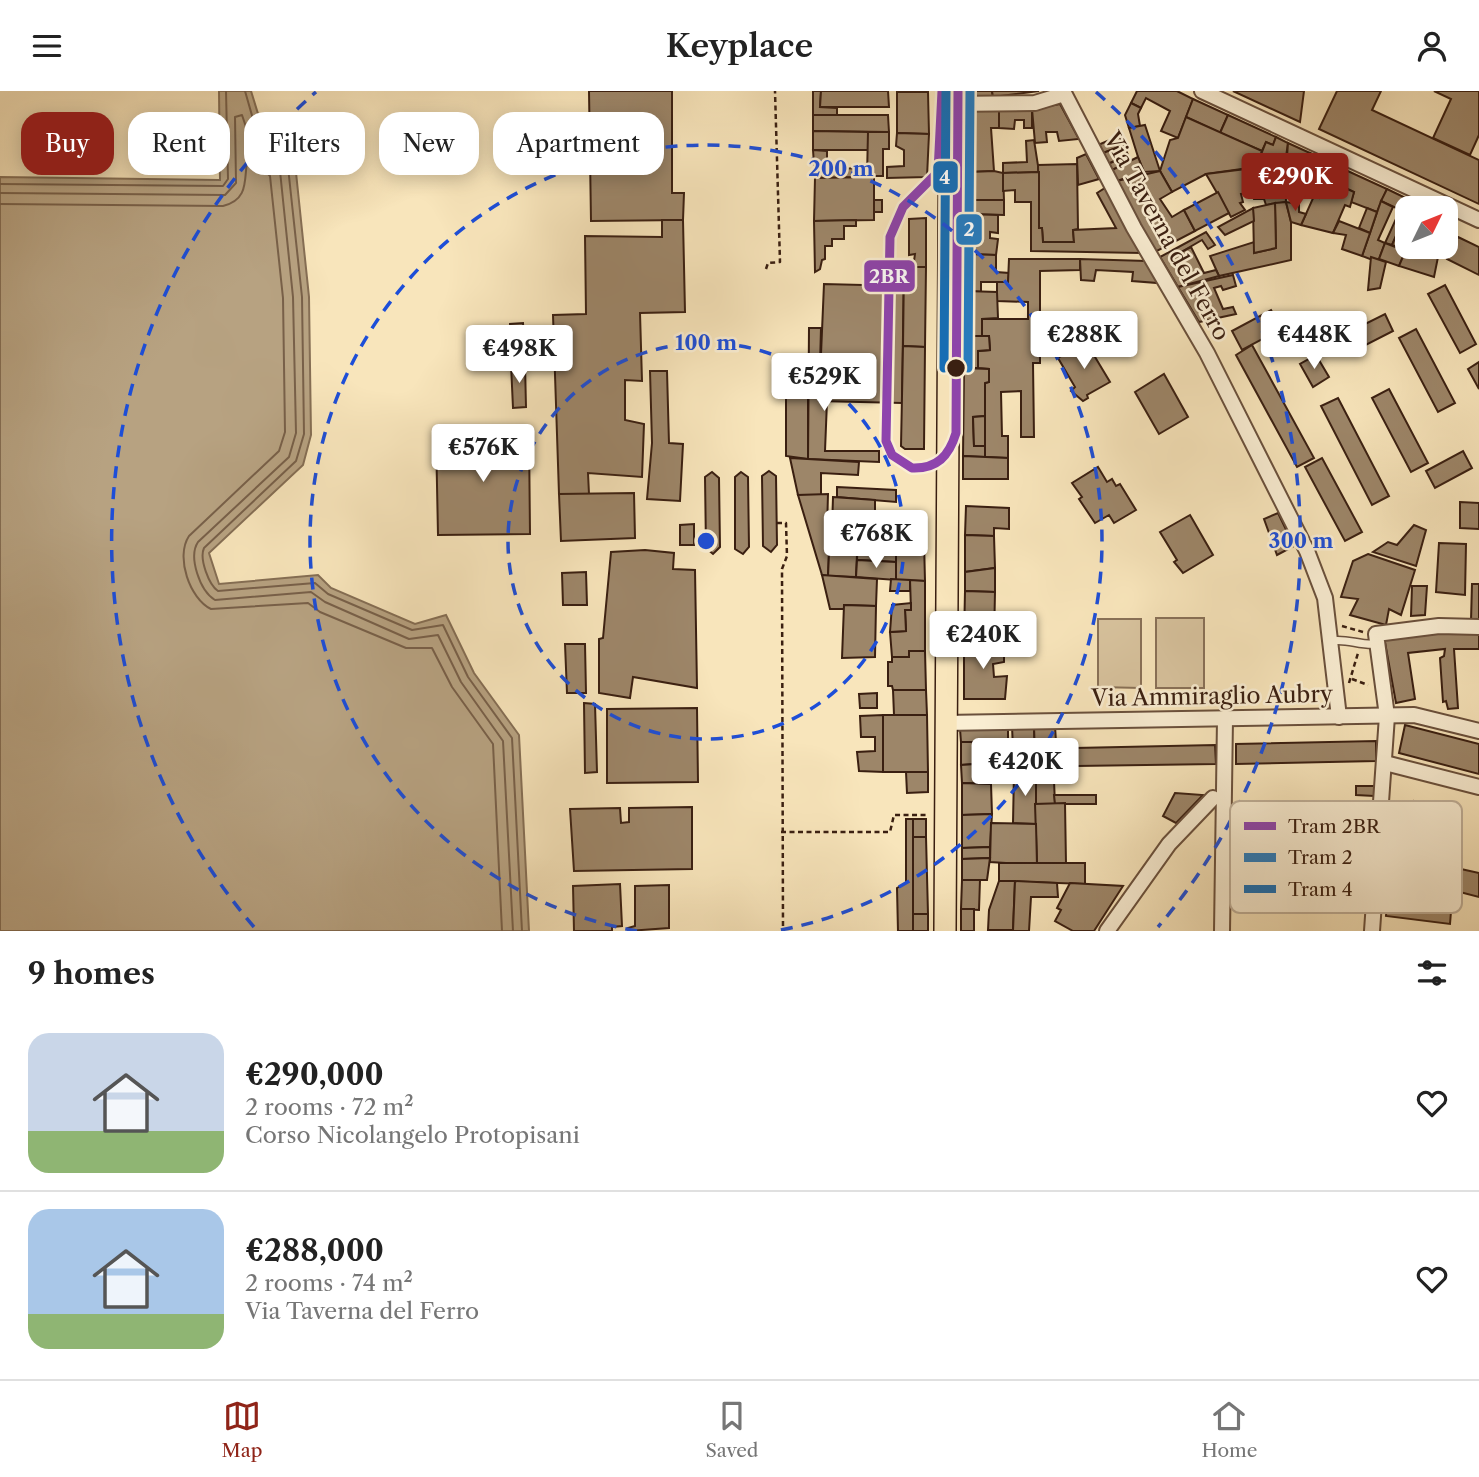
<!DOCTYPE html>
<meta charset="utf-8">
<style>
:root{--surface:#fff;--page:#f6f6f6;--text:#222;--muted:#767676;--line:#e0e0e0;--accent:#8f2418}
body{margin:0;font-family:"Libre Caslon Text",serif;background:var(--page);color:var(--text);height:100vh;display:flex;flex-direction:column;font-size:26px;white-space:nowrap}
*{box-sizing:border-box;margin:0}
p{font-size:23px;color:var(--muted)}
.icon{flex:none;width:38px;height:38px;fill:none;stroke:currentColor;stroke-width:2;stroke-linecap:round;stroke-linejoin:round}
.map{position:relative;height:840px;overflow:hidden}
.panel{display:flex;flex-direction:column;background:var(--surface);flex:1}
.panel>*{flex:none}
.banner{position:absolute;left:21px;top:21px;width:700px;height:63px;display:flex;gap:14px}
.needle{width:46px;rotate:47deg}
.tools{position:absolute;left:1395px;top:105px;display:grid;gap:14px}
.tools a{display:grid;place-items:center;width:63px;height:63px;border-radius:14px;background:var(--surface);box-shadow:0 4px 18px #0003;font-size:35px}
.price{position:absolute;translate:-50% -60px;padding:0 16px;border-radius:7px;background:#fff;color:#222;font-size:23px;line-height:46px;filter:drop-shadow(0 2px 4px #0008)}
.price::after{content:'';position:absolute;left:50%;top:42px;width:21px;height:16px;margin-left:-10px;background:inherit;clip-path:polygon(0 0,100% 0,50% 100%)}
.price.current{background:var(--accent);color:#fff}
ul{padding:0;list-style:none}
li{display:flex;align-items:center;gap:21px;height:175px;padding:0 28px}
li+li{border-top:2px solid var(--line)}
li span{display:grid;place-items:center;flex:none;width:196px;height:140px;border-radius:21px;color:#555}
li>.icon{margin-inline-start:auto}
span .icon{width:84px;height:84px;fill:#fffc;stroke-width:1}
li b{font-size:30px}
h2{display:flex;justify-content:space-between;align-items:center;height:84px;padding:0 28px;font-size:30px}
.pill{padding:0 24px;border-radius:21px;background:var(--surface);box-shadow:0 4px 18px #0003;font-size:24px;line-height:63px}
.pill.current{background:var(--accent);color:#fff}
header{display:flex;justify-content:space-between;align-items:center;height:91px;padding:0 28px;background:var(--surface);font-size:32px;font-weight:600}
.menu{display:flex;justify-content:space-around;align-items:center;height:98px;border-top:2px solid var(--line);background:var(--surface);font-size:19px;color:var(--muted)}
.menu a{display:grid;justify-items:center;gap:4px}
.menu .current{color:var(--accent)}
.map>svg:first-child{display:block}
</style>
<header><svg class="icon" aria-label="menu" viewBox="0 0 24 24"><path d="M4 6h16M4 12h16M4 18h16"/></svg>Keyplace<svg class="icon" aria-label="person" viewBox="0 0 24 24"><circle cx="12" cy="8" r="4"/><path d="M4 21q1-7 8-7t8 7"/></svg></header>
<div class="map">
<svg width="1479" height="840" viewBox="0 0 1479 840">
<rect width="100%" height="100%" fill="#f8e5bb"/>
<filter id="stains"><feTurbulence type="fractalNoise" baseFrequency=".00286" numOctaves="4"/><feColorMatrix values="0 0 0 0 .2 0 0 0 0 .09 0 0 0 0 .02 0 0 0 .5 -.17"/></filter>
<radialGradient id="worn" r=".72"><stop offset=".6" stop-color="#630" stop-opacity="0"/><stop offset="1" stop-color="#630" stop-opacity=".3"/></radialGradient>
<g fill="#d8c39e" stroke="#897158" stroke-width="2">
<rect x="1156" y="527" width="48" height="70"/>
<path d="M1098,528H1141V597L1098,596Z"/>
</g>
<path fill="#b7a281" stroke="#856e54" stroke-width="2" d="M219,0H251L263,39L295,72L309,206L311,344L303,374L209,462L219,493L318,484L331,497L415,533L446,524L474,582L519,644L529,840H0V86L220,89Z"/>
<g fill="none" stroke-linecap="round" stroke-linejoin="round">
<g stroke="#786049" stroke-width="2">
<path d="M245,0L257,42L288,76L302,206L304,343L296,370L204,457C199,468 209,494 218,500L315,492L328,503L412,539L443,534L468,586L512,647L522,840"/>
<path d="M0,93L223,95L228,88L226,0"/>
<path d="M0,102L225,104L236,92L235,26L242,24L250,48L280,80L293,206L296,342L289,366L198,451C188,466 200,500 215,509L311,501L325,511L409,548L438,544L461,591L503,650L513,840"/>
<path d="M0,113L223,115C251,108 243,86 248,65L252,66L270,85L283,207L285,341L279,360L189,445C175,466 190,508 211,518L308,512L320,521L406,557H432L452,596L493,653L502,840"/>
</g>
</g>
<g fill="#9d8669" stroke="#3a1f11" stroke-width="2">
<path d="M589,0H672V102H684L683,129L591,130Z"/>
<path d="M813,0H821L820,16L837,17V24H813Z"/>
<path d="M821,0H888L889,16H820Z"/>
<path d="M970,0H992L993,6L970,18Z"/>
<path d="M992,0H1039L993,6Z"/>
<path d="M1137,0H1177L1193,8L1178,47L1161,40L1170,20L1146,7L1141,17L1131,12Z"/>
<path d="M1233,0H1304L1300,31Z"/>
<path d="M1337,0H1381L1372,19L1479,69V113L1319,38Z"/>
<path d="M1434,0H1479V44L1470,64L1433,47L1451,8Z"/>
<path d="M897,1H928L929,43L897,42Z"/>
<path d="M1193,8L1228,24L1220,42L1186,26Z"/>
<path d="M1131,12L1141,17L1138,23L1140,35L1129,37L1125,24Z"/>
<path d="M1060,13L1079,48L1059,50L1057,41H1046L1047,51L1035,52L1032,18Z"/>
<path d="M999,17V37H991L994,80L970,81V18Z"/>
<path d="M999,17L1032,18V37H1024V29H1015L1014,38L999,37Z"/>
<path d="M813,24H888L889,41L813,40Z"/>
<path d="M1228,24L1276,46L1273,54L1266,51L1262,60L1220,42Z"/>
<path d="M1186,26L1262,60L1256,76L1206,83L1172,101L1160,80L1170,49L1178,47Z"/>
<path d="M1145,34L1160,80L1144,81L1138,66L1129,37Z"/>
<path d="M813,40L868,41V59H813Z"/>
<path d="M868,41H889V58H883V85H867Z"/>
<path d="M897,42L929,43L927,86L887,87V76L904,75V59L896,55Z"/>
<path d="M1119,45L1124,54L1103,62L1098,54Z"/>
<path d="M1276,46L1288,52L1285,73L1256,76L1266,51L1273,54Z"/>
<path d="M1034,49L1039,81L1003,82V72L1027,71L1026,50Z"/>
<path d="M1288,52L1310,62L1293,95L1285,92Z"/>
<path d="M1124,54L1128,64L1108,73L1103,62Z"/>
<path d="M813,59L827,60V78L868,77L867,86L815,87Z"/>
<path d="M1310,62L1323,68L1308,103L1293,95Z"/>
<path d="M1086,63L1099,88L1078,94L1077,67Z"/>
<path d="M1128,64L1132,71L1112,79L1108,73Z"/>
<path d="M1138,66L1144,81L1117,90L1112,79Z"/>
<path d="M1323,68L1339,76L1333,91L1327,89L1319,107L1308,103Z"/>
<path d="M1077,73L1078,138L1073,139L1074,151H1043L1042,137H1039L1038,74Z"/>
<path d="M1285,73L1286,111L1266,114L1264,108H1254L1253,102L1241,103L1243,111L1240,112L1245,119L1231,126L1206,83Z"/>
<path d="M1339,76L1387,98L1377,121L1351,111L1354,101L1333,91Z"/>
<path d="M994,80L1003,82L1004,109H967L970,81Z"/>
<path d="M1160,80L1172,101L1160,108L1172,126L1184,119L1195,140L1155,161L1117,90Z"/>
<path d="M1039,81V137H1042L1043,151H1074L1073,139L1116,137L1097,102L1105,97L1141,162L1031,160V111H1015V99L1003,100V82Z"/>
<path d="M874,86V129L814,130L815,87Z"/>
<path d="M1327,89L1354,101L1350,116L1345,114L1333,142L1301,134L1314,105L1319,107Z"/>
<path d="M1387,98L1412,110L1407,122L1381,110Z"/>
<path d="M1218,101L1229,122L1195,140L1184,119Z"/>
<rect x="874" y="109" width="8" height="12"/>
<path d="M967,109H1004V124L967,123Z"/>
<path d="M1381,110L1393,116L1378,149L1385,152L1379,168H1370L1362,165Z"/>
<path d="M1286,111L1291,131V169L1219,185L1210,165L1254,151V162L1276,157L1275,112Z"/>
<path d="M1286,111L1299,113V121L1306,123L1301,134L1291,131Z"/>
<path d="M1275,112L1276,157L1254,162L1253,117Z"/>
<path d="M1253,117L1254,130L1225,144L1218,136Z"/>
<path d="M1367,117L1377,121L1370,142L1359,137Z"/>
<path d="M1400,119L1407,122L1392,154L1385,152Z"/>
<path d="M967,123L998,124V142L990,141V147L998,148L996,164L967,163Z"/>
<path d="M926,127V176L913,177L915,163L909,164V128Z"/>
<path d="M662,129H683L685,221L640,222L642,290L625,289V329L644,333L642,386L588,382L589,403H559L553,224L586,223L585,145L662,146Z"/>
<path d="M856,129V135H844V148H832V155H825V168L822,169L820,178L815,181L814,130Z"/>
<path d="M1339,130L1370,142L1362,165L1342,158L1346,144L1333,142Z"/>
<path d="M1401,133L1407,136L1406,160L1392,154Z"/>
<path d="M1206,141L1215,154L1208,158L1202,149L1176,164L1173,159Z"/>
<path d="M1458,146L1479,156V184L1447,168Z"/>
<path d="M1385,152L1406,160L1399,175L1379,168Z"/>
<path d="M1191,156L1204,182L1216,179L1219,185L1178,196L1160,166L1173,159L1176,164Z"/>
<path d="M1407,156H1440L1434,186L1399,175Z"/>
<path d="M967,163L996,164V181L1009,182L1008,191H981V201L966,200Z"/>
<path d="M1371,166L1386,171L1380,197L1368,199Z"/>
<path d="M1009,168H1080V179L1040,180V272H1033L1034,346H1021V300L1001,301L1002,345H1008V367L985,366V292L989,291V278L978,277V260L990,259L989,245H982V228H1028V211L997,210V191H1008Z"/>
<path d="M1080,168L1147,170L1158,192L1132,190L1133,181L1096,179L1094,190L1081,189Z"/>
<path d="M863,176H904L902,312L819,310L824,193L863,194Z"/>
<path d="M904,176H926L925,256L903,255Z"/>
<path d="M1233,184L1236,195L1223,199L1221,195L1214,197L1223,218L1233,216L1236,223L1199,231L1178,196Z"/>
<path d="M1445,194L1476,253L1460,262L1428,203Z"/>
<path d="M966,200L997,201L998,227L982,228V245H965Z"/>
<path d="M1271,219L1281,238L1242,259L1232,240Z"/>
<path d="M1385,223L1393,240L1356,259L1347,242Z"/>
<path d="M523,232L525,261H511L510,233Z"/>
<path d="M809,237H821L819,310H827L825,360H879V371L808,368Z"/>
<path d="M1416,238L1455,312L1438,321L1399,247Z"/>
<path d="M965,245H989L990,259L978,260V277H964Z"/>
<path d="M1086,251L1110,291L1087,304L1088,307L1083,310L1071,300L1075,296L1058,267Z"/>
<path d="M1252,254L1314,367L1297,376L1236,264Z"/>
<path d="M903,255L925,256L924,358H905L901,355Z"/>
<path d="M1316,264L1329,286L1313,296L1300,273Z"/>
<path d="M1479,271V298L1468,278Z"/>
<path d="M511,273H525L526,316L513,317Z"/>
<path d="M786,274L808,275V368L786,365Z"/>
<path d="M964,277L989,278V291L985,292V325L973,326L974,355H985V366L963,365Z"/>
<path d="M650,280H667L669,352L683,353L680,410L647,408L652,352Z"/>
<path d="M1164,283L1188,326L1159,343L1135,301Z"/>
<path d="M1389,298L1428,372L1411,381L1372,307Z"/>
<path d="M1338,307L1389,405L1372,414L1321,315Z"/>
<path d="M985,325V355H974L973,326Z"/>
<path d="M529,343L530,443L438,444L436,344Z"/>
<path d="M1463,360L1472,377L1435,397L1426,380Z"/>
<path d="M963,365L1008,367V388H963Z"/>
<path d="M790,367L859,371L858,384L821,382V404H798Z"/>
<path d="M1322,367L1362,441L1345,450L1305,376Z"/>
<path d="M1098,376L1107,391L1112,388L1116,395L1120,393L1136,419L1114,432L1109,424L1095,432L1079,408L1082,406L1072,392Z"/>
<path d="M769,380L776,385L777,454L771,461L763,455L762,385Z"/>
<path d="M712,381L719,387L720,456L713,463L706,457L705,386Z"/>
<path d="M741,381L748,386L749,456L743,463L735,458V386Z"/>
<path d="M837,396L896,399V411L837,406Z"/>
<path d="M634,402L635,447L561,450L559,403Z"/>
<path d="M828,403L827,439H830L828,485L822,484L798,404Z"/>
<path d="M833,406L875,409V443L832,439Z"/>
<path d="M1460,411L1479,412V438L1460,437Z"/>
<path d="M966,415L1009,417V438L994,437V445L965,444Z"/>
<path d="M1278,422L1294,455L1277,464L1264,428Z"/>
<path d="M1190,424L1213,464L1183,482L1174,471L1177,469L1160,441Z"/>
<path d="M694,433V454H680V434Z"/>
<path d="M1414,434L1426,439L1416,475L1373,461L1388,451L1397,454Z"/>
<path d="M830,439L858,441L856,486L828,485Z"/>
<path d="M858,441L875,443L874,448L896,449V471L857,469Z"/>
<path d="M965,444L994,445L995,477L965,481Z"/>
<path d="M896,449L924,450L925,490L896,489Z"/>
<path d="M1439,452L1466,453L1465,504L1436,501Z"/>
<path d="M645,459L674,462L673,478L695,479L697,597L633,586L630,607L599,602V548L603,547L611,461Z"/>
<path d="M1368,463L1415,479L1401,524L1389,518L1386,534L1350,524L1358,508L1341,506L1353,470Z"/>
<path d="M857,469L896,471V489L856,486Z"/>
<path d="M995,477V501L965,500V481Z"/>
<path d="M586,481L587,514H563L562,482Z"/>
<path d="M822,484L877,488L876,515L844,514V518H830Z"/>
<path d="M891,488L910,489V500H890Z"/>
<path d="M910,489L925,490V560H909V566H892L890,541L906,540L905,519H911Z"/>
<path d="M1472,493H1479V531L1471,530Z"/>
<path d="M1412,495H1427L1425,524L1411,525Z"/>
<path d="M965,500L995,501L994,549H964Z"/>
<path d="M911,512V519H905L906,540L890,541L892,514Z"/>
<path d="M844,514L876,515L875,566L842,567Z"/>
<path d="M1479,539V558H1454L1458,617L1448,618L1446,610L1443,611L1440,567L1444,565L1445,558L1408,562L1415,608L1396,612L1384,546Z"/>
<path d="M990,548L991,560H1004V571L993,573L994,586L1007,585L1005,608H964V549Z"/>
<path d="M565,553H585L586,602H567Z"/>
<path d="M909,560H925L926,599H893L892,595H888V571H892V566H909Z"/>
<path d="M893,599H926L927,624H894Z"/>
<path d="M877,602V617H860L859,603Z"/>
<path d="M584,612L595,613L597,681L585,682Z"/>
<path d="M697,617L698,691L607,692V618Z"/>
<path d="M883,624V681L859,680L857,661L875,660V646H861L860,625Z"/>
<path d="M883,624H927L928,681H883Z"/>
<path d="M1405,634L1479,653V683L1399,662Z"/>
<path d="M1012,635H1034L1036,681H1014Z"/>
<path d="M1034,635H1055L1057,667L1035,668Z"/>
<path d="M960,638H1008V662H990L991,683H975V651H961Z"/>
<path d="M1376,650V670L1236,673V653Z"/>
<path d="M961,651H975V673L961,674Z"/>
<path d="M1215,654L1216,673L1076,675L1075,657Z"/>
<path d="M1053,667L1055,713H1035V668Z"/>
<path d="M975,673V683H991V693L962,692L961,674Z"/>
<path d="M906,681H928V701L907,702Z"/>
<path d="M1014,681H1036V733L1013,732Z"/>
<path d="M962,692L991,693L992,723L962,724Z"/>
<path d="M1356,695H1375L1374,705L1356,704Z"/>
<path d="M1175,702L1203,704L1176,732L1163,725Z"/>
<path d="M1054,704H1096V713H1055Z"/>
<path d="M1414,710L1436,715L1413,805L1391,799Z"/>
<path d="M1065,712L1066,773L1037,774L1035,713Z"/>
<path d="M692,716V778L574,780L570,718L620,717L621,732L629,731V717Z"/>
<path d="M992,723L990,756L962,757V724Z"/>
<path d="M906,728H913V840H898L897,797L906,792Z"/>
<rect x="913" y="728" width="13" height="18"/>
<path d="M991,732L1036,733L1037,774L990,771Z"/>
<path d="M913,746H926L928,823H913Z"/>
<path d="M990,756V767L962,768V757Z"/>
<path d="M990,767L987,789H962V768Z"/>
<path d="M999,772H1085V793L999,790Z"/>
<path d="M1461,778L1479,782V806L1456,800Z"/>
<path d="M962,789H980L979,819L961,818Z"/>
<path d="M999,790H1015L1013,839H988L989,819Z"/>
<path d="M1015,790L1057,792L1058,806H1031L1029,840H1013Z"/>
<path d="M1070,792L1123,795L1094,840H1073L1055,830L1061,819L1057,817Z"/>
<path d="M620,793L622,835L612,836V840H574L573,795Z"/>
<path d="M669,794V837L628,840V837L635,835V795Z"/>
<path d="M1443,795L1453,796L1450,833L1386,825L1387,814L1441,820Z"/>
<rect x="961" y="818" width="13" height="22"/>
<rect x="913" y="823" width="15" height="17"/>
</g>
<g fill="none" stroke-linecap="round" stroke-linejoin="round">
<g stroke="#6a503c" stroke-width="10">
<path id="lane" d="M1331,550C1347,547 1360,555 1377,553"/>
</g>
<g stroke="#6a503c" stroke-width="18">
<g id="street">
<path d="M1063,0L1134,137L1207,262L1307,460L1325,507L1339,626"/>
<path d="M1202,0L1479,129"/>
<path d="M950,13L1035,12L1064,3"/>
<path d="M944,632L1414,624L1479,640"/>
<path d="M1385,672L1479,696"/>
<path d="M1107,840L1169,753L1213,707"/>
<path d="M1222,840L1225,628"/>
<path d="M1372,840L1387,625L1376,543L1439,535L1479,536"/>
</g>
</g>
<g stroke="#3a1f11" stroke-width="24">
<path id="primary" d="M945,840L950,0"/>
</g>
<g stroke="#3a1f11" stroke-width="2.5" stroke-dasharray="5 3.5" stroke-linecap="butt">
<path d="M766,178L768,172L780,171L775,0"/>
<path d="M777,432H786L787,465L782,478L783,840"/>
<path d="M1342,535L1363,541"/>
<path d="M1352,588L1368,594"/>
<path d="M1349,592L1358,562"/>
<path d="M781,741H890L894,724H929"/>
</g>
<use href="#lane" stroke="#faeed3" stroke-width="7"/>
<use href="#street" stroke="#faeed3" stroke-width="14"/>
<use href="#primary" stroke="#f8e5bb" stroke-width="21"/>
<g stroke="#faeed3" stroke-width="14">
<path id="tram-1" d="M942,0L938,81L903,116L890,146L886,350L892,364L912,377C937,378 949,365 956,342L958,0"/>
</g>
<g stroke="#faeed3" stroke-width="14">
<path id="tram-2" d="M968,277L970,0"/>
</g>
<g stroke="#faeed3" stroke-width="14">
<path id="tram-3" d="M944,277L946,0"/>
</g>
<use href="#tram-1" stroke="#8e44ad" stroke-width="9"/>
<use href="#tram-2" stroke="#267cc0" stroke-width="9"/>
<use href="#tram-3" stroke="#146eb7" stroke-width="9"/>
</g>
<g fill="none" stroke="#1d4ed8" stroke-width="3.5" stroke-dasharray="12 9">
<circle cx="706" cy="450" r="198"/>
<path d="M637 840A396 396 0 1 1 775 840"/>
<path d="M254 836A595 595 0 0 1 316 1M1096 1A595 595 0 0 1 1158 836"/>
</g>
<circle fill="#3a1f11" stroke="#faeed3" stroke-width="2.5" cx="956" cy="277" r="10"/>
<g text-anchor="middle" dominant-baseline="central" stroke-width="5" stroke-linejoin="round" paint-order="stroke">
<g font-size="23" fill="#3a1f11" stroke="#faeed3">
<text transform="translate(1167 145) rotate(61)">Via Taverna del Ferro</text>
<text transform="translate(1212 605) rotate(-1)">Via Ammiraglio Aubry</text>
</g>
</g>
<rect x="1230" y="710" width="232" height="112" rx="10" fill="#faeed3" stroke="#c0b099" stroke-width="2"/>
<rect x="1244" y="731" width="32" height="8" fill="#8e44ad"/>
<rect x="1244" y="762" width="32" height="9" fill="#267cc0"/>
<rect x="1244" y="794" width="32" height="8" fill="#146eb7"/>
<g font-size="19" fill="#3a1f11">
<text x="1288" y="742">Tram 2BR</text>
<text x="1288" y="773">Tram 2</text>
<text x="1288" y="805">Tram 4</text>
</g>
<circle cx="706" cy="450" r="10" fill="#1d4ed8" stroke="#faeed3" stroke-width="3.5"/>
<g font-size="21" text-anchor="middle" font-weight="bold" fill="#1d4ed8" stroke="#faeed3" stroke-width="5" stroke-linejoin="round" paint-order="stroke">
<text x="841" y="85">200 m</text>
<text x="706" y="259">100 m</text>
<text x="1301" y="457">300 m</text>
</g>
<g stroke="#faeed3" stroke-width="2.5">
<rect x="932" y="69" width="27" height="34" rx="7" fill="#146eb7"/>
<rect x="955" y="122" width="28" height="33" rx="7" fill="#267cc0"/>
<rect x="863" y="168" width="53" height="34" rx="7" fill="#8e44ad"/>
</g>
<g font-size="19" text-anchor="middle" font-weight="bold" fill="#fff">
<text x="945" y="93">4</text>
<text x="969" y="145">2</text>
<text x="889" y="192">2BR</text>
</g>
<rect width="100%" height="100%" filter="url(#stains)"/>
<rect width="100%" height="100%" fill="url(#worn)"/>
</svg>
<div class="tools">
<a><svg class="needle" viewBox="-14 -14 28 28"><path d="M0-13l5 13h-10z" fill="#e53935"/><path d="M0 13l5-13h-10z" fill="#767676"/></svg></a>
</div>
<b class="price current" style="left:1295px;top:122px">€290K</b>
<b class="price" style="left:1084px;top:280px">€288K</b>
<b class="price" style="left:1314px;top:280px">€448K</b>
<b class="price" style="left:519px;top:294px">€498K</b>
<b class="price" style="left:824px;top:322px">€529K</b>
<b class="price" style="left:483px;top:393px">€576K</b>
<b class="price" style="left:876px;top:479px">€768K</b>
<b class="price" style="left:983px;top:580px">€240K</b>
<b class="price" style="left:1025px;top:707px">€420K</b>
<div class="banner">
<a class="pill current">Buy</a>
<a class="pill">Rent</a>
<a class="pill">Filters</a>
<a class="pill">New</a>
<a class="pill">Apartment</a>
</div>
</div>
<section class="panel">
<h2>9 homes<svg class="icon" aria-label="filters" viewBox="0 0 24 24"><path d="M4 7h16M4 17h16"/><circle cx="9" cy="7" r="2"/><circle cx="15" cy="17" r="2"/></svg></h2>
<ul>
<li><span style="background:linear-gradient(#c9d6e8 70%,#8fb573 0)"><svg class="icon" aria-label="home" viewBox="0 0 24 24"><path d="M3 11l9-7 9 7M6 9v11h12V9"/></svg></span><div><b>€290,000</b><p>2 rooms · 72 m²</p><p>Corso Nicolangelo Protopisani</p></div><svg class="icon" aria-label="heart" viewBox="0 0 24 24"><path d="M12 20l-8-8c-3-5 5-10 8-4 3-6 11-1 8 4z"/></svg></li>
<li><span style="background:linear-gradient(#a9c7e8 75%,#8fb573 0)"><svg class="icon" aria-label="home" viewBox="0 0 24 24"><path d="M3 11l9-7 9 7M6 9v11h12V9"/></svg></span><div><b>€288,000</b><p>2 rooms · 74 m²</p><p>Via Taverna del Ferro</p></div><svg class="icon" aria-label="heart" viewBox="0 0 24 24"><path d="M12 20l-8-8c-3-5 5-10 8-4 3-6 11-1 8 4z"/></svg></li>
</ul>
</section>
<nav class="menu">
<a class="current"><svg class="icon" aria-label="map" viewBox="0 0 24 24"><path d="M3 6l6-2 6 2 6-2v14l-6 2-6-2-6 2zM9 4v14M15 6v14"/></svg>Map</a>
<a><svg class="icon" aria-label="saved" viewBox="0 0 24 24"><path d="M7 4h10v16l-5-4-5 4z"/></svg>Saved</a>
<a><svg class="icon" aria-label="home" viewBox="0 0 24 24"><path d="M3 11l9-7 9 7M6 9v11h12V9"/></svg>Home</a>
</nav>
